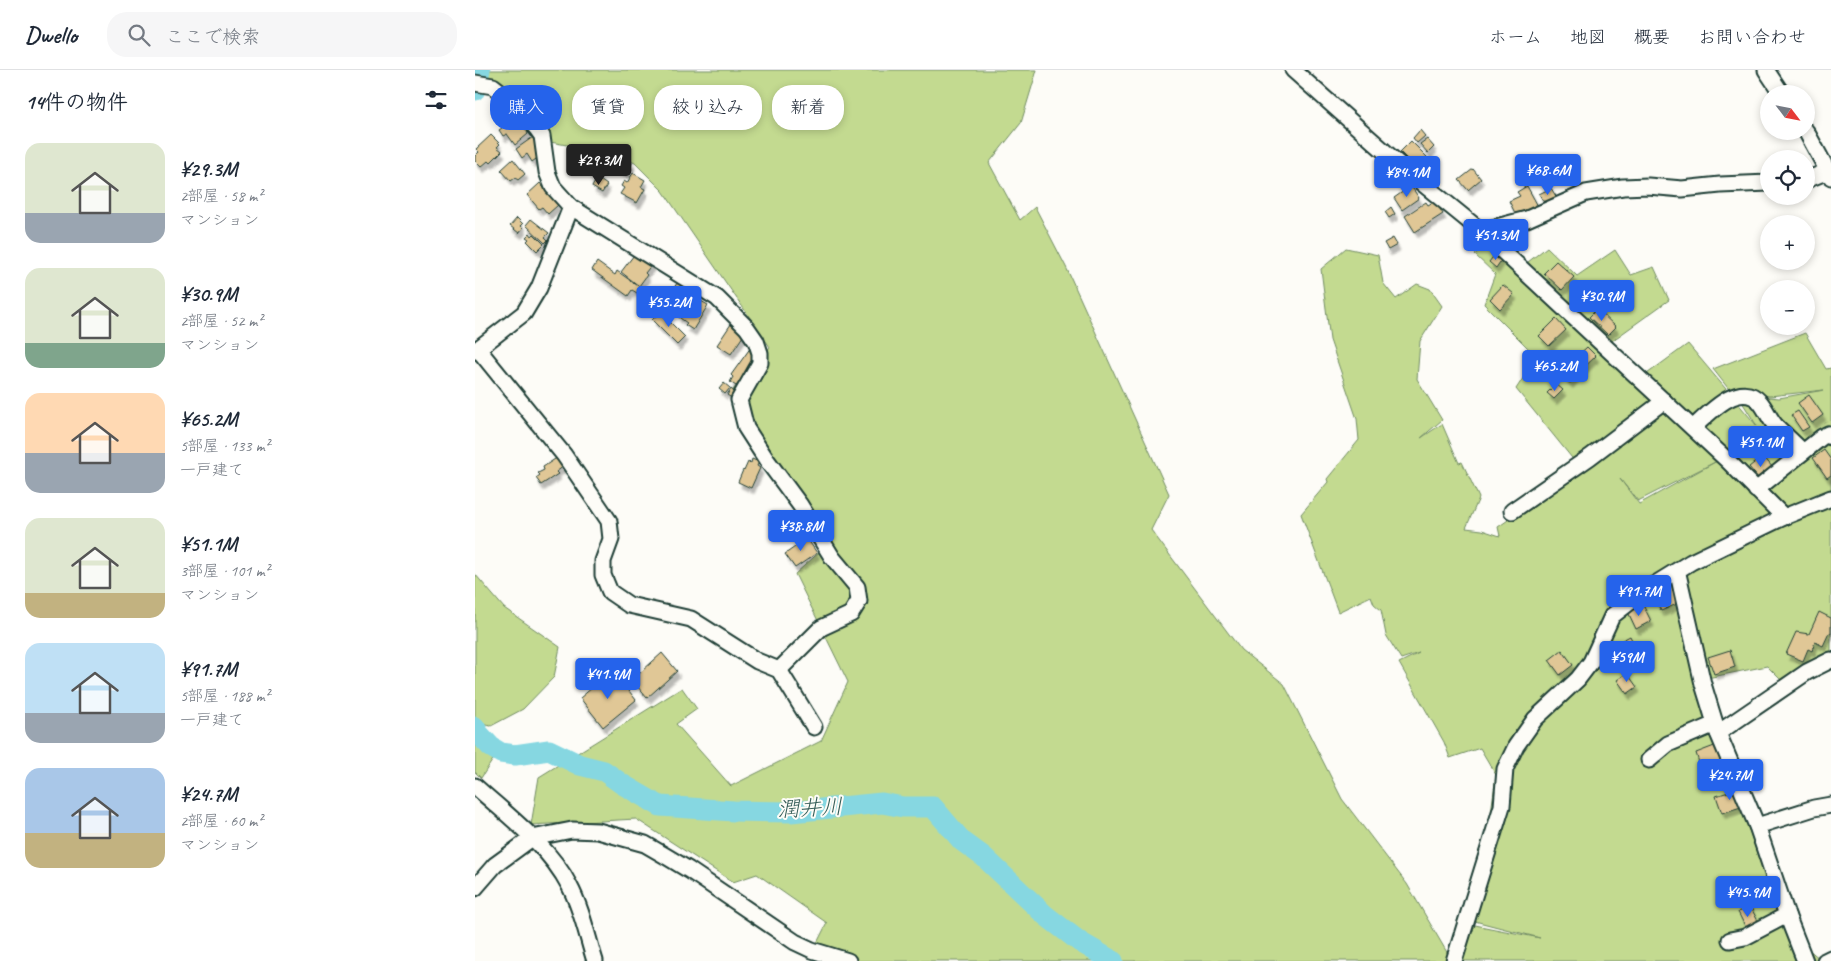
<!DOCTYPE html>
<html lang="ja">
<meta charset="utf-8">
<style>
:root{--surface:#fff;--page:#f6f6f7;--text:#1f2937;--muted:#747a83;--line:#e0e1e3;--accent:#2563eb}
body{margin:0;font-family:Caveat,"Klee One",sans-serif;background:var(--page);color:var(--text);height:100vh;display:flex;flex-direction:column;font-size:19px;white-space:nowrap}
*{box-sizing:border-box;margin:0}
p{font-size:16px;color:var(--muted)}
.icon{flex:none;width:28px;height:28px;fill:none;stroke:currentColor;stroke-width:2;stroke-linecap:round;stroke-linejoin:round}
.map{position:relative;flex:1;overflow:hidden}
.details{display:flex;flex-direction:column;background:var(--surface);width:475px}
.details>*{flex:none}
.top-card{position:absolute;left:15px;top:15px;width:475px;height:45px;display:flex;gap:10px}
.needle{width:32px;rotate:122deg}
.buttons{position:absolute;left:1285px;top:15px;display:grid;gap:10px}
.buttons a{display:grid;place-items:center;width:55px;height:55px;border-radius:50%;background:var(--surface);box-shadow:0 2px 8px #0003;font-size:25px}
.price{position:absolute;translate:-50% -42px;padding:0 11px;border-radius:5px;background:var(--accent);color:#fff;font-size:16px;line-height:32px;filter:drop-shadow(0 1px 2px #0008)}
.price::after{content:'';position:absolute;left:50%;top:30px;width:15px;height:11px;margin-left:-8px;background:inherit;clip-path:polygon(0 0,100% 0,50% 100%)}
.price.selected{background:#222;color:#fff}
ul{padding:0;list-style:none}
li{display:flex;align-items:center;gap:15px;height:125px;padding:0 25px}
li span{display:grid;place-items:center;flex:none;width:140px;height:100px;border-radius:15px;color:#555}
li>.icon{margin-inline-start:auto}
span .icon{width:60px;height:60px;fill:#fffc;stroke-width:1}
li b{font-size:21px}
h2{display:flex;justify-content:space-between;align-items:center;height:60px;padding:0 25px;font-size:21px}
.tag{padding:0 18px;border-radius:20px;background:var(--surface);box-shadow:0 2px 8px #0003;font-size:18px;line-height:45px}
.tag.selected{background:var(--accent);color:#fff}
header{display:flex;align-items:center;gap:30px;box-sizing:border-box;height:70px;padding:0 25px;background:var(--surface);border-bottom:1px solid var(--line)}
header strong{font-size:24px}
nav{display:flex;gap:28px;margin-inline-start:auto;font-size:18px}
.search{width:350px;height:45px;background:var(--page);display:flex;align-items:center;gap:12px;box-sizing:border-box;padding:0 18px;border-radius:20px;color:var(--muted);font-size:19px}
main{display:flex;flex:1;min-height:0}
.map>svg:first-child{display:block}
</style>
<header>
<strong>Dwello</strong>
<div class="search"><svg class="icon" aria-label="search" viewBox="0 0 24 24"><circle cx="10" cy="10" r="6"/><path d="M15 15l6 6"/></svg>ここで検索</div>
<nav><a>ホーム</a><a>地図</a><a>概要</a><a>お問い合わせ</a></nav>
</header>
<main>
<section class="details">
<h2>14件の物件<svg class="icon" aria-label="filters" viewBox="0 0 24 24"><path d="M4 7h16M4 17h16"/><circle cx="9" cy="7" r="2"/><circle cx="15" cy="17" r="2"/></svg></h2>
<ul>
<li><span style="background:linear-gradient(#dfe7d0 70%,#9aa5b1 0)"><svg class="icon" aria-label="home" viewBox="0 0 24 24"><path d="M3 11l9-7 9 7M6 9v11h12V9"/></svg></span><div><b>¥29.3M</b><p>2部屋 · 58 m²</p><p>マンション</p></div></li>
<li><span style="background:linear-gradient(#dfe7d0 75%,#7fa58c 0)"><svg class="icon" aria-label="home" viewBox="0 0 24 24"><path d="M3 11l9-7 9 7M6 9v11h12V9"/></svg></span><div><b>¥30.9M</b><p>2部屋 · 52 m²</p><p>マンション</p></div></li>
<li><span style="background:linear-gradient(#ffd9b3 60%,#9aa5b1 0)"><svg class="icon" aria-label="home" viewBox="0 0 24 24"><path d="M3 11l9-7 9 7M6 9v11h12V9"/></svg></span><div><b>¥65.2M</b><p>5部屋 · 133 m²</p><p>一戸建て</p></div></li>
<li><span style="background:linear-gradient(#dfe7d0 75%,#c2b280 0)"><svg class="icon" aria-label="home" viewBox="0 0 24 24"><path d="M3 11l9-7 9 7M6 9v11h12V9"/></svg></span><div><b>¥51.1M</b><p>3部屋 · 101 m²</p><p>マンション</p></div></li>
<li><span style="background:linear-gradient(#bfe0f5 70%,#9aa5b1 0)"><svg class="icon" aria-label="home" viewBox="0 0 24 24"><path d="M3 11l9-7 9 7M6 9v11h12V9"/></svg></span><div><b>¥91.7M</b><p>5部屋 · 188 m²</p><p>一戸建て</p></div></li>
<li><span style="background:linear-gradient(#a9c7e8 65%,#c2b280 0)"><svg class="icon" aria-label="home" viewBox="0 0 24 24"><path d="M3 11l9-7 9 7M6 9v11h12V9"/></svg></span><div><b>¥24.7M</b><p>2部屋 · 60 m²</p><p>マンション</p></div></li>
</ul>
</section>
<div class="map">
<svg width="1356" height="891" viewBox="0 0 1356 891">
<defs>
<filter id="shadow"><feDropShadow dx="3" dy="5.5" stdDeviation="1" flood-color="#0004"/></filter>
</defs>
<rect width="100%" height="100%" fill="#fdfcf7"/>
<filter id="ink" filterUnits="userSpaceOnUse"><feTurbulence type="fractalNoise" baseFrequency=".02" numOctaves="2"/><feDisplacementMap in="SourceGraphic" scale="10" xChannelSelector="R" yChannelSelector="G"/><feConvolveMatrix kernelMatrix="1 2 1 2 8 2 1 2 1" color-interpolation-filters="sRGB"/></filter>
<g filter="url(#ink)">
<g fill="#c3da90" stroke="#718c62" fill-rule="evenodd">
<path d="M8,0H562L546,53L514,93L545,150L560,137L591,197L694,424L676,460L766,580L809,614L867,729L932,814L977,891H372L340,877L352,853L282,804L258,812L161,749L56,755L64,707L207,618L222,639L201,654L256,716L346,671L373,612L320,504L348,479L257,321L295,277L188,121L160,93L137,83L75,72L7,7Z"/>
<path d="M1011,173L1179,333L1101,393L1041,319L1062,287L1009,234L1020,204L1000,185Z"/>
<path d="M1072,177L1102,206L1140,180L1156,205L1179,197L1194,230L1134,273L1048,196Z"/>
<path d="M871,178L903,185L908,213L921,229L942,214L955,219L967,236L945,271L942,309L967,350L946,368L967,354L984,393L987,392L1004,428L991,458L1007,460L1025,466L1023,457L1189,342L1246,389L1249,388L1165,309L1213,274L1282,356L1262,324L1304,328L1349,320L1295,326L1256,322L1238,299L1330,263L1351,299L1356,298V425L1309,447L1306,445L1192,503L1137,542L1116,588L1144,540L1203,504L1257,480L1345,432L1356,428V588L1309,613L1292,596L1227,609L1243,668L1307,857L1345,889L1356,886V891H984L1000,855L1065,868L992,849L1002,817L1006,818L1021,705L1005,678L975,688L969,672L924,593L944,583L926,589L911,565L906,540L899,534L896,526L863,542L826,444L853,412L852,409L884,370L882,349L855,270L846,199ZM1278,367L1256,390L1298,436L1252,390ZM1242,391L1164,434L1145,409L1163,431ZM1113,595L1118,604L1080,630L1079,627Z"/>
<path d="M0,504L29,538L85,577L79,607L48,639L16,656L0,653Z"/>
<path d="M0,656L19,688L6,708L0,702Z"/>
</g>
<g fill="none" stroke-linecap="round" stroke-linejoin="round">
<g stroke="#86d7e1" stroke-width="21">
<path d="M0,20L5,0"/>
<path d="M0,657L3,663L16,677L26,683L40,685L74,680L105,695L129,701L147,714L185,736L259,741L316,742L407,733L428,737H458L487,771L509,787L570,845L605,872L638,891"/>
</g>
</g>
<g fill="#e0c796" stroke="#1f3d34" filter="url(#shadow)">
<path d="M38,41L48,54L50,53L55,60L52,62L53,64L40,75L32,64L28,66L24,60L27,58L24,52Z"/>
<path d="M945,60L950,66L942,73L938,68Z"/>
<path d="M16,65L25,74L22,77L27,81L15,93L13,91L6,97L0,91V86L4,82L1,79Z"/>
<path d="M58,67L64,75L60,79L65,86L57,92L52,84L47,88L41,79Z"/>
<path d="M952,69L959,77L953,83L945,74Z"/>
<path d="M936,71L952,87L941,98L925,82Z"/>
<path d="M137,85L157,93L152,104L133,96Z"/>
<path d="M38,89L50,104L43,110L40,108L36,111L26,100Z"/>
<path d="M998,99L1006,109L993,120L984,110Z"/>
<path d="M158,103L170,110L166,117L170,119L162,133L145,124L149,118L146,116L149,111L152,113Z"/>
<path d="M122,108L132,115L127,123L117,117Z"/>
<path d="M65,113L83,135L73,144L67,137L64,139L52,125Z"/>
<path d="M936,116L944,128L927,140L919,128Z"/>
<path d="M1052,116L1064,138L1054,143L1051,140L1041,145L1034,131L1045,126L1042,122Z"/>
<path d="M1076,118L1082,128L1070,134L1064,124Z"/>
<path d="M960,131L968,144L940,162L930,146L951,132L953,135Z"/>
<path d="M916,137L920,144L914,148L910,142Z"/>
<path d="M42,148L48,154L46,156L48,158L44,163L35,156Z"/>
<path d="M56,149L74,163L70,167L73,170L70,173L51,155Z"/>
<path d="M55,163L57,166L59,164L69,174L62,181L52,171L54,169L51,167Z"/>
<path d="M918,168L922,175L913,180L909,173Z"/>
<path d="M162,181L178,193L170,203L172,205L164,216L146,202Z"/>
<path d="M1021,183L1027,189L1021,198L1014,192Z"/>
<path d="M1081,191L1099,207L1087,220L1069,203Z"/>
<path d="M122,192L140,205L142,201L166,218L162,223L157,220L153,226L117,200Z"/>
<path d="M205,208L222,219L219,224L216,222L213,227L199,218Z"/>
<path d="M1028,215L1039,224L1025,239L1015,229Z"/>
<path d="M217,226L233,235L218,260L210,255L212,253L202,246L208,236L210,237Z"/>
<path d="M1122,239L1141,257L1133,265L1114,247Z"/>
<path d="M185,242L210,267L202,275L177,250Z"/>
<path d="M1081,249L1091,260L1074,276L1064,266Z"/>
<path d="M256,254L270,263L256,284L242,275Z"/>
<path d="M276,277L284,290L261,316L255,312L258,307L256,305Z"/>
<path d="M1112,277L1121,286L1104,302L1097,295L1100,292L1099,289Z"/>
<path d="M1095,301L1101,306L1095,313L1089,307Z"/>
<path d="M249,313L255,318L250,324L244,319Z"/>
<path d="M1081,314L1088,320L1079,329L1072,323Z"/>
<path d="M256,319L262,324L258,329L252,325Z"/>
<path d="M1334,325L1348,345L1337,353L1323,333Z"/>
<path d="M1323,341L1334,357L1327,361L1316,345Z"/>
<path d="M1349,380L1356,390V405L1352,408L1338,388Z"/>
<path d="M1288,386L1298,398L1284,409L1274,397Z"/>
<path d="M83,387L89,396L81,402L83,404L66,415L61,408L65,405L63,403L69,400L68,397Z"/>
<path d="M277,389L284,392L282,396L285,398L276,418L263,412L268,400L269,401L273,392L276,393Z"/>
<path d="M329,464L342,483L320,498L310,484L323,475L320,471Z"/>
<path d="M1196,515L1204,533L1186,541L1178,524Z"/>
<path d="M1168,535L1176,551L1161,559L1153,542Z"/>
<path d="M1344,542L1356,548V564L1354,563L1348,576L1340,572L1337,581L1333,579L1328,591L1311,584L1321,562L1334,564Z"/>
<path d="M1155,566L1163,583L1148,590L1140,574Z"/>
<path d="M1087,580L1098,595L1085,605L1074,590Z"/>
<path d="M1255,580L1260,597L1239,604L1233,587Z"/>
<path d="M187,583L202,601L172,628L157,610Z"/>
<path d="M1152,603L1162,617L1152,624L1142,610Z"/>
<path d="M131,606L138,614L144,608L161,630L128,657L105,628Z"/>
<path d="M1242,675L1248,692L1226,699L1221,683Z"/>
<path d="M1263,719L1269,736L1247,743L1241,726Z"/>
<path d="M1275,836L1284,853L1272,860L1263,842Z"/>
</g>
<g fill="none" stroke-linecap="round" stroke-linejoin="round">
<g stroke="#1f3d34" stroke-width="19">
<g id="minor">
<path d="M818,0L926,96L1006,161L1252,390L1309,447"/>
<path d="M1291,0L1307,24"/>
<path d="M0,13L18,16L41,34L62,59L67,66L72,102L78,117L96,137L242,228L272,258L281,271L285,283V293L264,330L271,358L291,389L325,435L357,487L382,517L384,531L376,544L346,558L304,600"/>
<path d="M1331,61L1356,107"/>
<path d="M1331,110L1353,101"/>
<path d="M1006,161L1052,149L1111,123L1148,117L1173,116L1207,119L1245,115L1294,113"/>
<path d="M3,279L89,385L134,451L136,469L128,491V505L135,522L154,535L216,549L282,591L304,600L339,657"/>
<path d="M0,281L49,243L64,218L96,137"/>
<path d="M1218,358C1233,344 1265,309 1285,332C1291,339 1294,348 1300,355C1309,364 1319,373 1328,382"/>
<path d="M1281,420L1347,367L1353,364L1356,367"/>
<path d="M1037,441L1115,387L1189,331"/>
<path d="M1203,504L1228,614L1243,663"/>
<path d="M1174,690L1193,674L1240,654"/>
<path d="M0,716C32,745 74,776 94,815C107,839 112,866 120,891"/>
<path d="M1282,756L1243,663L1332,602L1356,590"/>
<path d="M0,818L20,795L57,768L97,760L123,761L170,774L189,785L214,800L320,872L337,880L373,891"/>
<path d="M1255,870L1270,867L1312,845"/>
<path d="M979,891L1027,736L1030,699L1041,676L1060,649L1103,609L1116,592L1137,546L1169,521L1216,492L1309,447L1356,428"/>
<path d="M1330,891L1312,845L1282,756L1339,738L1356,735"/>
<path d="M1350,891L1356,888"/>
</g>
</g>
<use href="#minor" stroke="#fdfcf7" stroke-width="15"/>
</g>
</g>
<g text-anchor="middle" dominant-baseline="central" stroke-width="4" stroke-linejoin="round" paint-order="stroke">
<g font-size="22" font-style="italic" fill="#345c57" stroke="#fdfcf7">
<text transform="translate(335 738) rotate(-3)">潤井川</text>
</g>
</g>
</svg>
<div class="buttons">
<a><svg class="needle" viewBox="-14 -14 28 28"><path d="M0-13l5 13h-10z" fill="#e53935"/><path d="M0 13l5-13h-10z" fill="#747a83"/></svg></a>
<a><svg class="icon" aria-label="locate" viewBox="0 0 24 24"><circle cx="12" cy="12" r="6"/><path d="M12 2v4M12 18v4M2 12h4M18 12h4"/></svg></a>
<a>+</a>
<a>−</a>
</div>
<b class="price selected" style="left:124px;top:116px">¥29.3M</b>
<b class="price" style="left:1073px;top:126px">¥68.6M</b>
<b class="price" style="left:932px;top:128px">¥84.1M</b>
<b class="price" style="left:1021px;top:191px">¥51.3M</b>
<b class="price" style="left:1127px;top:252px">¥30.9M</b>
<b class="price" style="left:194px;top:258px">¥55.2M</b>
<b class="price" style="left:1080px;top:322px">¥65.2M</b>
<b class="price" style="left:1286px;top:398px">¥51.1M</b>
<b class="price" style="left:326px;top:482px">¥38.8M</b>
<b class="price" style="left:1164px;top:547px">¥91.7M</b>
<b class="price" style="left:1152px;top:613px">¥59M</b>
<b class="price" style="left:133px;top:630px">¥41.9M</b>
<b class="price" style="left:1255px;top:731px">¥24.7M</b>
<b class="price" style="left:1273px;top:848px">¥45.9M</b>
<div class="top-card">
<a class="tag selected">購入</a>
<a class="tag">賃貸</a>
<a class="tag">絞り込み</a>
<a class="tag">新着</a>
</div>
</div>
</main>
